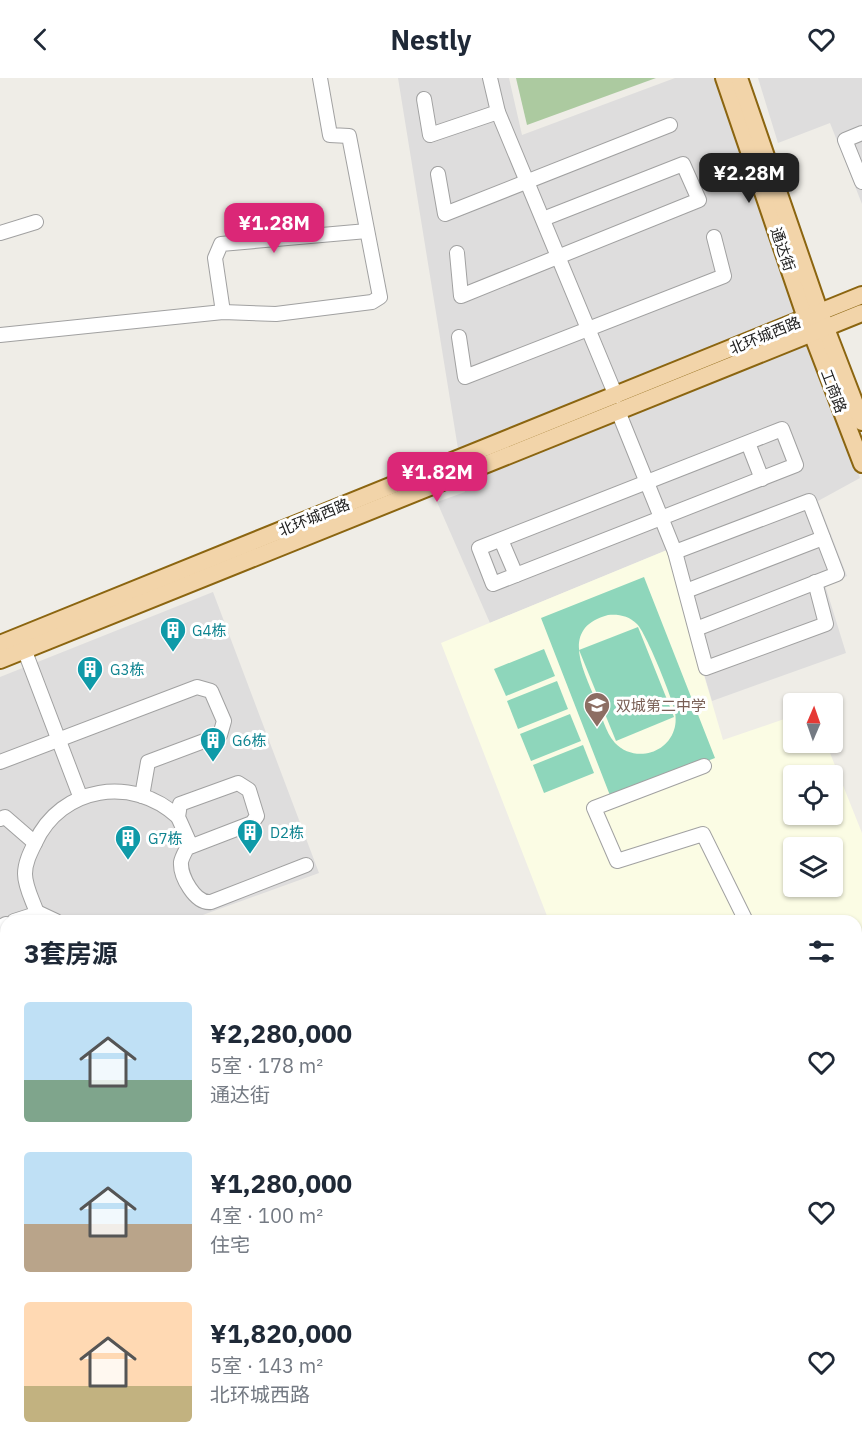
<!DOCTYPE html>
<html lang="zh">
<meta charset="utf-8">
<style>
:root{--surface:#fff;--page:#f6f6f7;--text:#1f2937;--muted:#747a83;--accent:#db2777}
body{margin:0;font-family:"IBM Plex Sans","Noto Sans SC",sans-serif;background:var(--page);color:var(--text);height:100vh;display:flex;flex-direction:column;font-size:22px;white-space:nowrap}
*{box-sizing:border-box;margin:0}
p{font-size:20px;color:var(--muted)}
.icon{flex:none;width:33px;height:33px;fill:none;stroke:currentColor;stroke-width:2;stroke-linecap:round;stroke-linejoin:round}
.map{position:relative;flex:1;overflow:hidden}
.panel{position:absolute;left:0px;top:837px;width:862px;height:534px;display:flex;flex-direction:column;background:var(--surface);border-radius:18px 18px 0 0;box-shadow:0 2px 4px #0004}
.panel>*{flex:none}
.needle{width:39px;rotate:2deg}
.tools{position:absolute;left:783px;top:615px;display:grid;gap:12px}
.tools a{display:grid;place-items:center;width:60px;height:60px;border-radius:6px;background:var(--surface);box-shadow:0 2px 4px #0004;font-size:30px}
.price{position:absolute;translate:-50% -51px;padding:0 14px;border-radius:12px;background:var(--accent);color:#fff;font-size:20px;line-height:39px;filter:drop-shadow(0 2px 3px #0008)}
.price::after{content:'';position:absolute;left:50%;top:36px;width:18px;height:14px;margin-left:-9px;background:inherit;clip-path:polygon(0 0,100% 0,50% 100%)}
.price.current{background:#222;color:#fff}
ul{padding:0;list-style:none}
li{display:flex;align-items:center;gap:18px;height:150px;padding:0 24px}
li span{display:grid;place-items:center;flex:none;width:168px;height:120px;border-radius:6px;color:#555}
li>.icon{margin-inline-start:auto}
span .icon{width:72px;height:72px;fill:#fffc;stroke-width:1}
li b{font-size:26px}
h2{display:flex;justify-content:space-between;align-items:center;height:72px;padding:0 24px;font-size:26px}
header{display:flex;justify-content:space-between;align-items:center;height:78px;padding:0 24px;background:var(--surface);font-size:27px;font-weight:800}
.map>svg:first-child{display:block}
</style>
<header><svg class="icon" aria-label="back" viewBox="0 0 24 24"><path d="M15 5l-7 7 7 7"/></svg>Nestly<svg class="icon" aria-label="heart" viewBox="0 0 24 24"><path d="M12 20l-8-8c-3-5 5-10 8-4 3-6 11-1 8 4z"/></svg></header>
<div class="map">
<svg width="862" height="1371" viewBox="0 0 862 1371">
<rect width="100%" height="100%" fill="#efede7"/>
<g fill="#dedddd">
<path d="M398,0H509L522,57L675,0H716L860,400L818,423L847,498L825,507L846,575L712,623L667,472L490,545L437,424L465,414Z"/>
<path d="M758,0H862V126L830,45L778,65Z"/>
<path d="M213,514L319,795L186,843H6V908L0,910V599Z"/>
<path d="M862,904V1233L857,1235L856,907Z"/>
<path d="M862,1299V1371H849L847,1365H856L857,1301Z"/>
</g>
<g fill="#fbfce4" fill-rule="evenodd">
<path d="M667,472L723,662L793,638L794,664L826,665L862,755V875L857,877L856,843H549L441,565ZM794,698H832V736H794ZM794,770H832V808H794Z"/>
<path d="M699,1365H826L828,1371H683Z"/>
</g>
<path fill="#accaa0" d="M516,0H656L527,47Z"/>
<g fill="#8ed6bb" fill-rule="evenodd">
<path d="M644,499L715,680L611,720L541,540ZM608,537C619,536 629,538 637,546C646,555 672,619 675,634C676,640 676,646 674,652C666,677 633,684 615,665C605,654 602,637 596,623C584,593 559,550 608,537Z"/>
<path d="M638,549L674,639L616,663L579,572Z"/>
<path d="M544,571L555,598L506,618L494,591Z"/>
<path d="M557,603L568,631L518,651L507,623Z"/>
<path d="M570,636L581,663L531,683L520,656Z"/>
<path d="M583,667L594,695L544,715L533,687Z"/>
</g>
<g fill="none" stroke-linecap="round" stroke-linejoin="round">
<g stroke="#a1a1a1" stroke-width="16">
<g id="minor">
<path d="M490,0L498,34L616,318"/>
<path d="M424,21L430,57L498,34"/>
<path d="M862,55L845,62L862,104"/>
<path d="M438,96L445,136L670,47"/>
<path d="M0,155L36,144"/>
<path d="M457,175L461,218L699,122L683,86L543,141"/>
<path d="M223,234L215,180L221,166L367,153"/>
<path d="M0,257L223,234L276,236L372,224L380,219L349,58L330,57L320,0"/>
<path d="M459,259L465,299L724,198L714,159"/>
<path d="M618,333L675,474L706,590L826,546L815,504"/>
<path d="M782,351L796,387L493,506L479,470Z"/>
<path d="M748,365L762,401"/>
<path d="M501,462L516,497"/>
<path d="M675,474L809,423L837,496L696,551"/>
<path d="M686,513L823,460"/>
<path d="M21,563L80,718"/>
<path d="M0,684L197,609L211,613L224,643L220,657L148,684L142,718"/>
<path d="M704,688L594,730L617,783L703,756L746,843"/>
<path d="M0,741L5,739L35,765"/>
<path d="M191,768L178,739L180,726L238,705L249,712L257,738L252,745L187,770C185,774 182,779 181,784C180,798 195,826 211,824L306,787"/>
<path d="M37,835C33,823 25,809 25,796C25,785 30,775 35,765C61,708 133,697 178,739"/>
<path d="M14,843L39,835L56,843"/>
<path d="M0,849L6,846"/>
<path d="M856,894L862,891"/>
<path d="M0,895L6,893"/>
<path d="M0,1159L6,1157"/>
<path d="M0,1207L6,1223"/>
<path d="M856,1252L862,1250"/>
<path d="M856,1273L862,1271"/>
<path d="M856,1344L862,1341"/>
<path d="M61,1365L64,1371"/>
<path d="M308,1365L309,1371"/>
<path d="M836,1365L838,1371"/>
<path d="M576,1371L590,1365"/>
<path d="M624,1371L638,1365"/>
</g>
</g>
<g stroke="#8b6510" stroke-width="20">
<g id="major">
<path d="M724,0L806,240L862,386"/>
<path d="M739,0L820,235L862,344"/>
<path d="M0,566L862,217"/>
<path d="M0,582L862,235"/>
</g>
</g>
<use href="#minor" stroke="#fff" stroke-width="14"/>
<use href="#major" stroke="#f2d4a9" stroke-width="16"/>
</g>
<defs>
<g id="building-pin" transform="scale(1.35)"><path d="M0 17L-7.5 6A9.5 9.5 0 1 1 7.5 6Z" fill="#0f9aa8" stroke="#fff"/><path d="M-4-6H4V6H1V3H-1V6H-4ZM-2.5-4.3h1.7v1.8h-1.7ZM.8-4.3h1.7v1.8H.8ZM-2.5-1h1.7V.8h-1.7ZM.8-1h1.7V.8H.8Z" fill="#fff"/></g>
<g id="school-pin" transform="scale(1.35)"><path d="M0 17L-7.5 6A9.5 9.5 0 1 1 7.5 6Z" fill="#8d6e63" stroke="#fff"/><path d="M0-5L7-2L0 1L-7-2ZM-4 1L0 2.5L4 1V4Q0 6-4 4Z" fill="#fff"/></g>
</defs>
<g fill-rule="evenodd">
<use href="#building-pin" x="173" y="552"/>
<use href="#building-pin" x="90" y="591"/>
<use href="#school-pin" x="597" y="627"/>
<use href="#building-pin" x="213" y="662"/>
<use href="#building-pin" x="250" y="754"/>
<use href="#building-pin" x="128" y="760"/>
</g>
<g text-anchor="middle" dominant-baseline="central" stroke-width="6" stroke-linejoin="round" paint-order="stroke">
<g font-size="15" fill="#202020" stroke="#fff">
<text transform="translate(783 171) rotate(71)">通达街</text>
<text transform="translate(765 257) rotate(-22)">北环城西路</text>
<text transform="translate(834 313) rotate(69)">工商路</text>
<text transform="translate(314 439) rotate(-22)">北环城西路</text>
</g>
<g font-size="15" fill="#0d838f" stroke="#fff" text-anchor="start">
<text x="192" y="552">G4栋</text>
<text x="110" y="591">G3栋</text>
<text x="232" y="662">G6栋</text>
<text x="270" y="754">D2栋</text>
<text x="148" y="760">G7栋</text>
</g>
<g font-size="15" fill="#785e54" stroke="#fff" text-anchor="start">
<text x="616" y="627">双城第二中学</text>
</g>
</g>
</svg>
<div class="tools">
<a><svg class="needle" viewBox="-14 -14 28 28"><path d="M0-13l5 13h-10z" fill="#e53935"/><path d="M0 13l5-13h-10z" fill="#747a83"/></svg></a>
<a><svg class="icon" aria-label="locate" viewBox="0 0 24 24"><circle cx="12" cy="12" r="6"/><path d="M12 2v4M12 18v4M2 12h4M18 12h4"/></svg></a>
<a><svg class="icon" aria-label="layers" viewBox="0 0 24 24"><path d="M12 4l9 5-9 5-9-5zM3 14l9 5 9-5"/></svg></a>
</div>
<b class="price current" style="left:749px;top:126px">¥2.28M</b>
<b class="price" style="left:274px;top:176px">¥1.28M</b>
<b class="price" style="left:437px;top:425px">¥1.82M</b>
<section class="panel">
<h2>3套房源<svg class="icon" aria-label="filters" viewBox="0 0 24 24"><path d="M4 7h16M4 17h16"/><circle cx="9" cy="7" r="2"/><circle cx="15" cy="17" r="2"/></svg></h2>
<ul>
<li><span style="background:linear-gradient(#bfe0f5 65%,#7fa58c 0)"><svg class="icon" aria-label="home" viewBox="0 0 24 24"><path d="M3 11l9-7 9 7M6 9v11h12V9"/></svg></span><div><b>¥2,280,000</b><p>5室 · 178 m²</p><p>通达街</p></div><svg class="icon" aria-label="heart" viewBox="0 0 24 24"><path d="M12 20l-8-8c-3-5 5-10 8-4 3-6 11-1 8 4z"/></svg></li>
<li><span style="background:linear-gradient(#bfe0f5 60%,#b9a48a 0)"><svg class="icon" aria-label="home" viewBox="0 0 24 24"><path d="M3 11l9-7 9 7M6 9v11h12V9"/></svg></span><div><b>¥1,280,000</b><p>4室 · 100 m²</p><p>住宅</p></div><svg class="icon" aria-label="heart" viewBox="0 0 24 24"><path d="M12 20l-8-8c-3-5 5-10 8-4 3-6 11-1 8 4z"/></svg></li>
<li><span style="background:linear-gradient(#ffd9b3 70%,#c2b280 0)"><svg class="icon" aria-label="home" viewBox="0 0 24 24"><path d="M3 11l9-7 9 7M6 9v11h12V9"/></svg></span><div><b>¥1,820,000</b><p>5室 · 143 m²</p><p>北环城西路</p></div><svg class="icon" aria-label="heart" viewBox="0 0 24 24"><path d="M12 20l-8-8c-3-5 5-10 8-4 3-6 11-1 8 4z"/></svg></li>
</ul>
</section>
</div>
